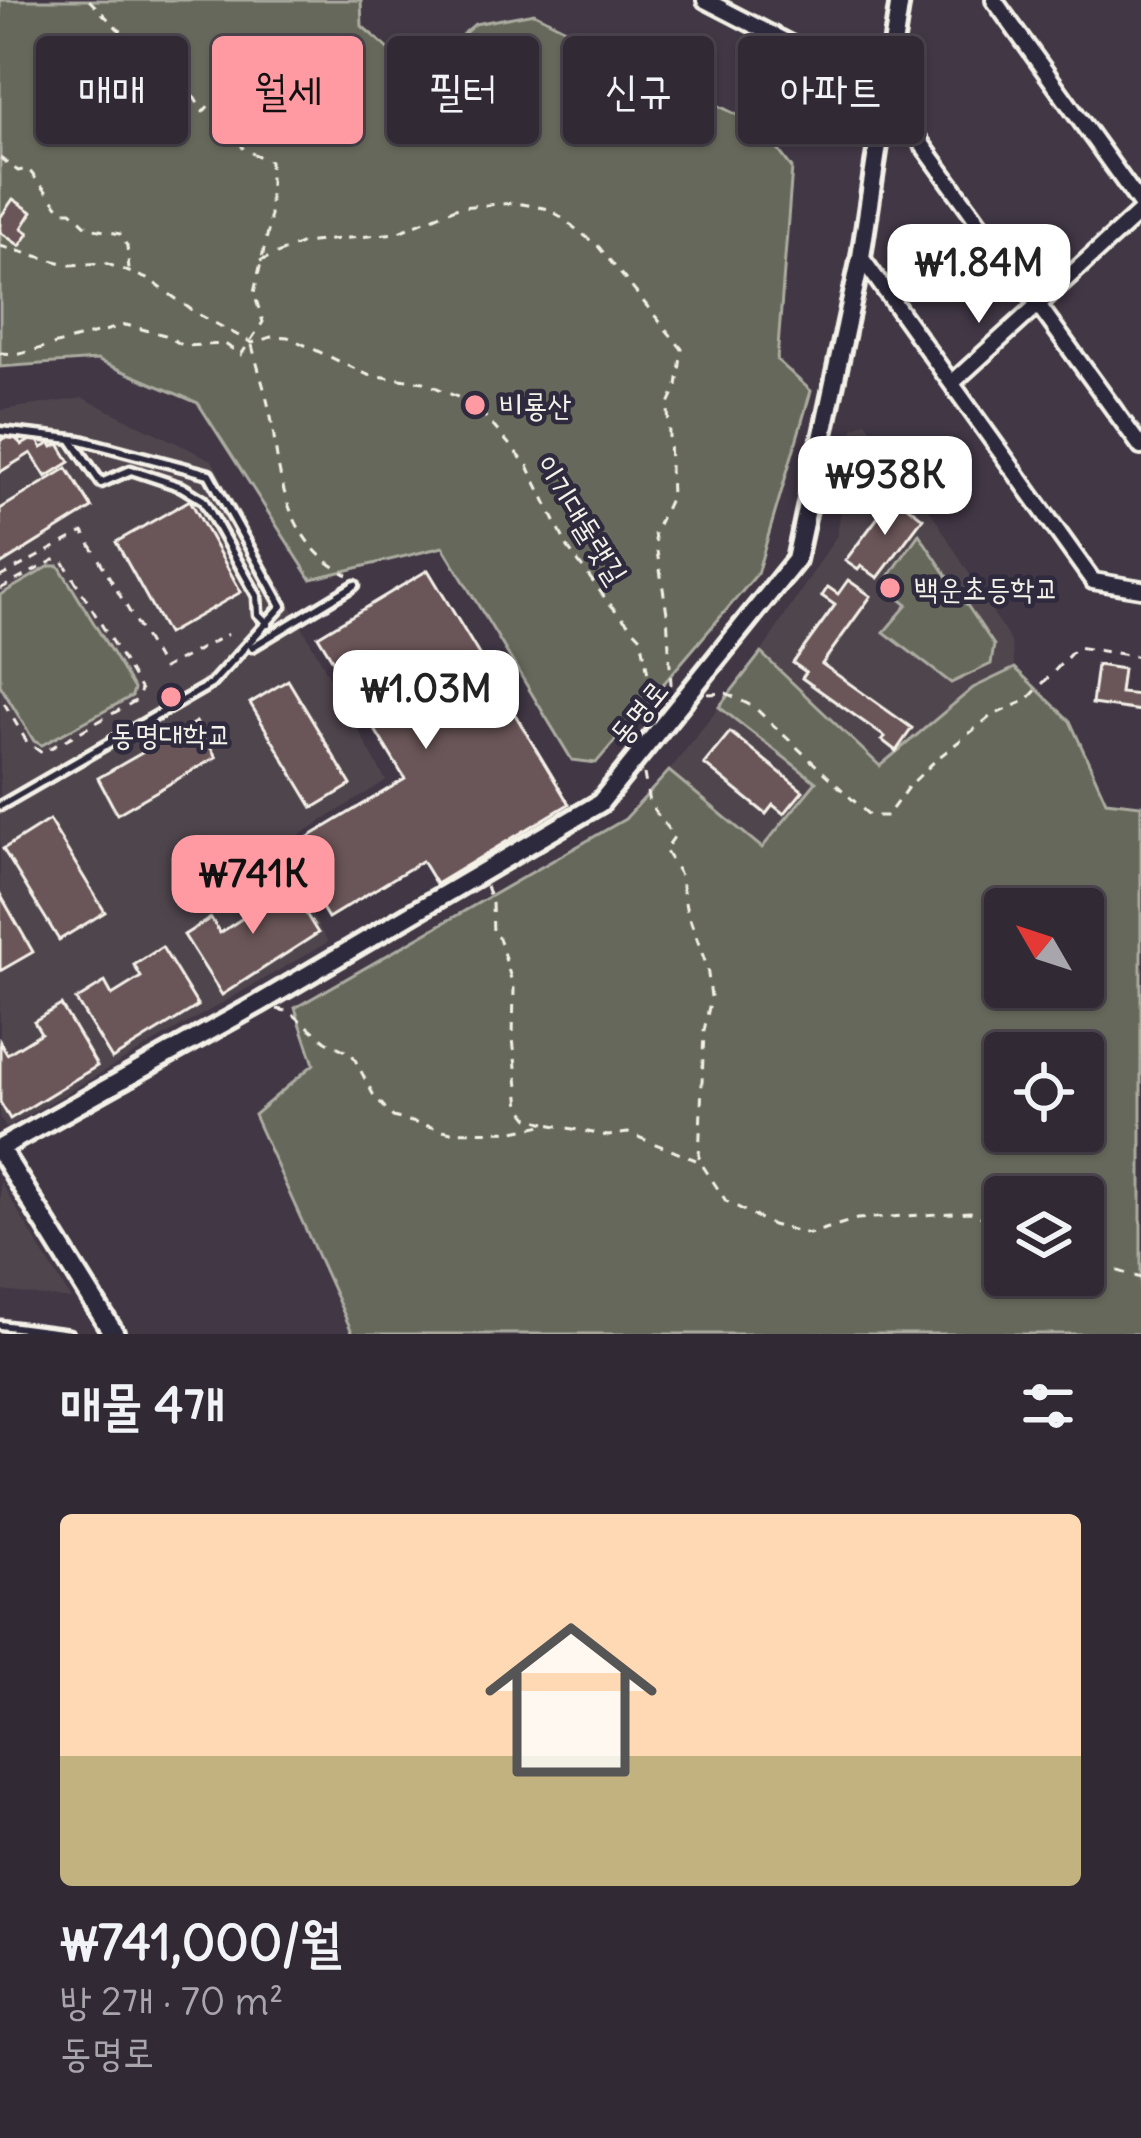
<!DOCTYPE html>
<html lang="ko">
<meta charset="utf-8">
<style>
:root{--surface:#312934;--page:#39313c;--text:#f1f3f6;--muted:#a8a6ac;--line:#4c454f;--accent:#ff9aa2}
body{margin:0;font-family:Delius,"Poor Story",sans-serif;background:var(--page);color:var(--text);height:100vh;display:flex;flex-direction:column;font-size:45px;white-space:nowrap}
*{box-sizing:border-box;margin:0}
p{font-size:39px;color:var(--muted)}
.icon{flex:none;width:66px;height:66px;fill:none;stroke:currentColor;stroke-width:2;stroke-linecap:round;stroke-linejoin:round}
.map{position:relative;height:1334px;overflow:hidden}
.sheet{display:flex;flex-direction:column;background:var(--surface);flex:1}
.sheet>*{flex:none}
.guide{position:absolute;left:36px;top:36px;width:1071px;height:108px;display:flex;gap:24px}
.needle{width:78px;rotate:309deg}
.controls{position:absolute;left:984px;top:888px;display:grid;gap:24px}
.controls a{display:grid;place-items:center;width:120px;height:120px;border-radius:12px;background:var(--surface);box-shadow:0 3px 9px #0004,0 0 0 3px var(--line);font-size:60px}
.price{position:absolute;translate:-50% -102px;padding:0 27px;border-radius:24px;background:#fff;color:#222;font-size:39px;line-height:78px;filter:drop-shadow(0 3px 6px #0008)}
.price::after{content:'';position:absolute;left:50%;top:72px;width:36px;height:27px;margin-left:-18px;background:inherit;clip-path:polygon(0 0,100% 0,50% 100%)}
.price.selected{background:var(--accent);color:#111}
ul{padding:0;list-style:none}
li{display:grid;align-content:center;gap:24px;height:636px;padding:0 60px}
li span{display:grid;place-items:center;height:372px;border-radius:12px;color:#555}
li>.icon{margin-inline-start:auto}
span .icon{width:216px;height:216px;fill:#fffc;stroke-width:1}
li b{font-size:51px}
h2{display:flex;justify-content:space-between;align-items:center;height:144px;padding:0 60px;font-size:51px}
.chip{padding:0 42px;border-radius:12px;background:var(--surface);box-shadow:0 3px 9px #0004,0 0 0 3px var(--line);font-size:42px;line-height:108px}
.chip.selected{background:var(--accent);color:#111}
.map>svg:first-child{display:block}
</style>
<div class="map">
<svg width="1141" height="1334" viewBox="0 0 1141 1334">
<rect width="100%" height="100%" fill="#413745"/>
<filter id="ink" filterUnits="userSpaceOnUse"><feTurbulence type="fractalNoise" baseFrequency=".00833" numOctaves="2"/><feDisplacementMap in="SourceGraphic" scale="24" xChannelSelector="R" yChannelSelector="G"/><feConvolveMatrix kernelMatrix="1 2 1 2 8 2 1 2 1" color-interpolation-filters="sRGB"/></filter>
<g filter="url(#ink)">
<g fill="#50444e">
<path d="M83,398L212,460L386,781L274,851L328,942L6,1128L0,1117V410Z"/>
<path d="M866,422L932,513L1011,642L1015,668L973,688L880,766L761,653L837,535L853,428Z"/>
<path d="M719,707L817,782L762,848L669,771Z"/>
<path d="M0,1181L71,1299L0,1291Z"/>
</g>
<g fill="#65685a" stroke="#acaca1" stroke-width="3" fill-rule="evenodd">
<path d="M0,0H361L362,26L400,59L439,55L475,24L534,13L761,127L792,168L777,360L811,391L757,574L596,763L572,760L443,547L311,579L198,403L97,360L0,367Z"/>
<path d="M919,534L994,645L991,664L951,683L884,632L907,605L883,585Z"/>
<path d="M50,566H59L134,689L132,696L42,745L34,741L0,685V595Z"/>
<path d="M761,653L880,766L973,688L1015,668L1070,721L1106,801L1141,805V1334H353L254,1115L314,1064L295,1008L625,819L669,771L762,848L816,782L719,707ZM1083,909V987H1005V909ZM1083,1053V1131H1005V1053ZM1083,1197V1275H1005V1197Z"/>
</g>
<g fill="#6a5559" stroke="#f4f1e8" stroke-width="3">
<path d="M13,199L32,212L22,228L29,233L20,246L0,232V218Z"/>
<path d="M11,434L22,445L36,437L42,448L51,443L53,447L59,444L70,462L46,477L31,453L0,472V441Z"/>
<path d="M67,468L92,508L0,565V509Z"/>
<path d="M894,496L923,518L878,578L861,566L858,570L845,561Z"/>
<path d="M190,500L241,592L167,634L116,542Z"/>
<path d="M428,570L569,804L436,884L422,861L328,918L287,850L405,779L318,636Z"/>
<path d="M848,580L871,596L822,664L912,728L896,751L882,740L885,737L802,678L806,672L793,663L835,605L822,596L828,587L838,594Z"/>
<path d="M1097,665L1123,669L1120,693L1141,695V711L1092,704Z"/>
<path d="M288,680L351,785L313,808L250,703Z"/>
<path d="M196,722L216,757L117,814L98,778Z"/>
<path d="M730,732L803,791L784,814L773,805L766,814L704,764Z"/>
<path d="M49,820L105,912L59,940L3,849Z"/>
<path d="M281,874L318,933L222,995L184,935L211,918L220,933L261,906L252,892Z"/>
<path d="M0,894L33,952L0,971Z"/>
<path d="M162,947L198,1006L112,1059L76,1000L105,982L112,995L141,977L134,965Z"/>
<path d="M61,1005L97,1066L10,1119L0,1102V1042L7,1054L41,1033L34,1021Z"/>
</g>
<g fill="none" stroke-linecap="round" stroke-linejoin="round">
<g stroke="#f4f1e8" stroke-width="15">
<g id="service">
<path d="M0,431L81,440L209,474L282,606L211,684L0,806"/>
<path d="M71,439L101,483L131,470L182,487L203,500L257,596L258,614L268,624"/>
<path d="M252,647L355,585"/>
<path d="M0,1325L69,1334"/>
</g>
</g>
<g stroke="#f4f1e8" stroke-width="22">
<g id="minor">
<path d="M705,0L885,93L1141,447"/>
<path d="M994,0L1141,205"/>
<path d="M861,257L1093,581L1141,589"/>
<path d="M953,382L1141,211"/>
</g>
</g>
<g stroke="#f4f1e8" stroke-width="26">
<path id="tertiary" d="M0,1148L258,1004L600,803L796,560L861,257L900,0"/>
</g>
<g stroke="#f4f1e8" stroke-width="27">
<path id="secondary" d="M0,1150L114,1334"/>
</g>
<g stroke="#f4f1e8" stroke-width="3" stroke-dasharray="9 9" stroke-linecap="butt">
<path d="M0,158L18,171L28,169L62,211H71L89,228L120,234L127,246L129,270"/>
<path d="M0,246L70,265L105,263L150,280L196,313L252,343L274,336L288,337L368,375L424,382L475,405L528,466L568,548L608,602L641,637L651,690L664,702"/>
<path d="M260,261L303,243L396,233L458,207L516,203L550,209L598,246L682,349L677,386L668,406L671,497L654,533L667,613L671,684L666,697"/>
<path d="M252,345C259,373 269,401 273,429C280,488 291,546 348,575"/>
<path d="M0,353L20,354L126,325L165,335L184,346L225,344L241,355L263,322L254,293L270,223V161L244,150L237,137L234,106L211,103L203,112L173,62L118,29L89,0"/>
<path d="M0,577L83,532L163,669L228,634"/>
<path d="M0,589L56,559L63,561L141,690L137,700L42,753L27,742L0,696"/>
<path d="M708,694L726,693L754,707L870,816H887L908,787L938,758L991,716L1027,700L1077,647L1141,657"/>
<path d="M644,774L649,803L674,837L665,850L680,875L686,908L707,967L711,997L704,1031L699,1160L726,1201L772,1225L809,1234L857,1219L970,1212L1005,1227"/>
<path d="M486,886L492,903L493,935L499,938L514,989L513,1038L520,1107L529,1118L546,1123"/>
<path d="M277,1009L290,1012L326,1041L352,1054L373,1094L393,1117L451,1132L514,1131L548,1124L608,1136L628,1133L696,1160"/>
<path d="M1083,1260L1141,1278"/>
</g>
<use href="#service" stroke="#2f2a3d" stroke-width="6"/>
<use href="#minor" stroke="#2f2a3d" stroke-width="14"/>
<use href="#tertiary" stroke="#2f2a3d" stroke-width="16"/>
<use href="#secondary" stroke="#2f2a3d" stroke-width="18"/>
</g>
</g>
<g fill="#ff9aa2" stroke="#2f2a3d" stroke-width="4.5">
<circle cx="475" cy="405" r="12"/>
<circle cx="890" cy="588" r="12"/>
<circle cx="171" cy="697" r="12"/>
</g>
<g text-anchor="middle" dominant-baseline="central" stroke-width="9" stroke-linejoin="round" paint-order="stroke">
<g font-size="30" fill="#f4f1e8" stroke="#2f2a3d" text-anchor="start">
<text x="499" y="405">비룡산</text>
<text x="914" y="588">백운초등학교</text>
<text x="171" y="734" text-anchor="middle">동명대학교</text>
</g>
<g font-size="30" fill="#f4f1e8" stroke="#2f2a3d">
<text transform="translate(582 519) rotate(58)">이기대둘랫길</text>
<text transform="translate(638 712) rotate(-51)">동명로</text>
</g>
</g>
</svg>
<div class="controls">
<a><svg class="needle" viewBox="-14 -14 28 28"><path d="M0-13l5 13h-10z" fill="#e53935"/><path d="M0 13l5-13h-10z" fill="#a8a6ac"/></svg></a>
<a><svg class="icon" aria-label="locate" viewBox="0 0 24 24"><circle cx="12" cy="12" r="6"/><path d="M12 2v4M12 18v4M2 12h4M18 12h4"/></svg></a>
<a><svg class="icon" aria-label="layers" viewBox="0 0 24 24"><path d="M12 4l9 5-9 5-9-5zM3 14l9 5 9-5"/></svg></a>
</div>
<b class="price" style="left:979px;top:326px">₩1.84M</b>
<b class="price" style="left:885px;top:538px">₩938K</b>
<b class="price" style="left:426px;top:752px">₩1.03M</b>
<b class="price selected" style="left:253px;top:937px">₩741K</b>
<div class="guide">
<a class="chip">매매</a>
<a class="chip selected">월세</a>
<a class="chip">필터</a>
<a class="chip">신규</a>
<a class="chip">아파트</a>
</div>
</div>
<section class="sheet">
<h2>매물 4개<svg class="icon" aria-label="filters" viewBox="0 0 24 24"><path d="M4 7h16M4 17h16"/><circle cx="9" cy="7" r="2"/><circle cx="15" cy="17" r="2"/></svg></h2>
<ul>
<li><span style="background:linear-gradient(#ffd9b3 65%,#c2b280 0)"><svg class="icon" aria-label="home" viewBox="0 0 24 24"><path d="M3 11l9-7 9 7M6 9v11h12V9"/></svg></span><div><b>₩741,000/월</b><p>방 2개 · 70 m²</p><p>동명로</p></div></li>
</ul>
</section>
